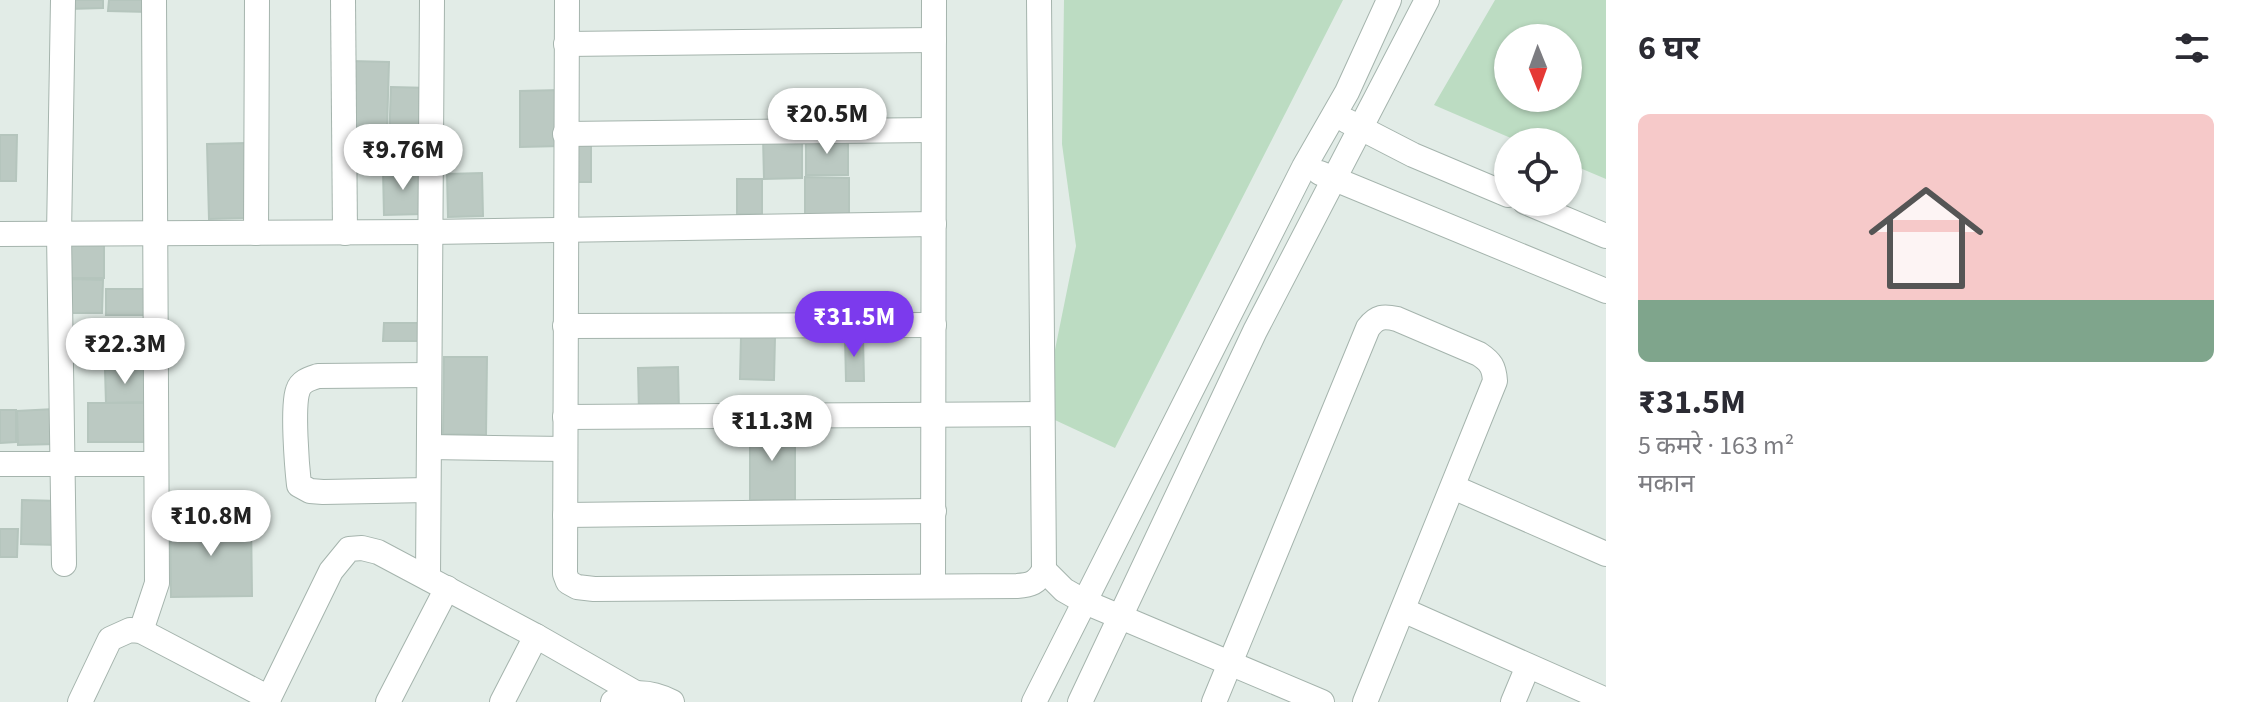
<!DOCTYPE html>
<html lang="hi">
<meta charset="utf-8">
<style>
:root{--surface:#fff;--page:#f7f7f7;--text:#2b2b33;--muted:#7c7c81;--accent:#7c3aed}
body{margin:0;font-family:"Source Sans 3","Noto Sans Devanagari",sans-serif;background:var(--page);color:var(--text);height:100vh;display:flex;flex-direction:column;font-size:30px;white-space:nowrap}
*{box-sizing:border-box;margin:0}
p{font-size:26px;color:var(--muted)}
.icon{flex:none;width:44px;height:44px;fill:none;stroke:currentColor;stroke-width:2;stroke-linecap:round;stroke-linejoin:round}
.map{position:relative;flex:1;overflow:hidden}
.side{display:flex;flex-direction:column;background:var(--surface);width:640px}
.side>*{flex:none}
.needle{width:52px;rotate:179deg}
.fabs{position:absolute;left:1494px;top:24px;display:grid;gap:16px}
.fabs a{display:grid;place-items:center;width:88px;height:88px;border-radius:50%;background:var(--surface);box-shadow:0 2px 6px #0004;font-size:40px}
.price{position:absolute;translate:-50% -68px;padding:0 18px;border-radius:28px;background:#fff;color:#222;font-size:26px;line-height:52px;filter:drop-shadow(0 2px 4px #0008)}
.price::after{content:'';position:absolute;left:50%;top:48px;width:24px;height:18px;margin-left:-12px;background:inherit;clip-path:polygon(0 0,100% 0,50% 100%)}
.price.on{background:var(--accent);color:#fff}
ul{padding:0;list-style:none}
li{display:grid;align-content:center;gap:16px;height:424px;padding:0 32px}
li span{display:grid;place-items:center;height:248px;border-radius:12px;color:#555}
li>.icon{margin-inline-start:auto}
span .icon{width:144px;height:144px;fill:#fffc;stroke-width:1}
li b{font-size:34px}
h2{display:flex;justify-content:space-between;align-items:center;height:96px;padding:0 32px;font-size:34px}
main{display:flex;flex:1;min-height:0}
.map>svg:first-child{display:block}
</style>
<main>
<div class="map">
<svg width="1606" height="702" viewBox="0 0 1606 702">
<rect width="100%" height="100%" fill="#e2ece7"/>
<g fill="#bcdcc2" fill-rule="evenodd">
<path d="M1064,0H1343L1115,448L1042,414L1076,246L1062,144Z"/>
<path d="M1495,0H1606V179L1568,163V142H1520L1434,105ZM1508,38H1568V98H1508Z"/>
</g>
<g fill="#bbc9c2" stroke="#b5c5bd" stroke-width="2">
<path d="M69,0H103V8L69,9Z"/>
<path d="M109,0H149V12L108,11Z"/>
<path d="M351,61L389,62L387,129L349,128Z"/>
<path d="M391,87L430,88L429,144L389,143Z"/>
<path d="M560,90L561,146L520,147V91Z"/>
<path d="M0,135H17L16,181H0Z"/>
<path d="M802,136V178L764,179L763,137Z"/>
<rect x="806" y="136" width="42" height="39"/>
<path d="M570,139H591V182H569Z"/>
<path d="M246,143L247,218L209,219L207,144Z"/>
<path d="M423,169V214L384,215L383,170Z"/>
<path d="M482,173L483,216L448,217L447,174Z"/>
<path d="M805,177L849,178V219L805,218Z"/>
<rect x="737" y="179" width="25" height="35"/>
<rect x="67" y="239" width="37" height="39"/>
<path d="M72,279L103,280L102,313H72Z"/>
<rect x="106" y="289" width="38" height="26"/>
<path d="M384,323H426V341H383Z"/>
<path d="M741,337H775L774,380L740,379Z"/>
<path d="M845,337H863L864,381H846Z"/>
<path d="M444,357H487L486,435L443,434Z"/>
<path d="M678,367L679,413H639L638,368Z"/>
<path d="M144,369V402L106,403L105,370Z"/>
<rect x="88" y="403" width="58" height="39"/>
<path d="M54,409L55,444L18,445L17,411Z"/>
<path d="M0,410H16V442L0,443Z"/>
<rect x="750" y="426" width="45" height="74"/>
<path d="M22,500L59,501L58,545L21,544Z"/>
<path d="M251,518L252,596L171,597L170,519Z"/>
<path d="M0,529H18L17,557H0Z"/>
</g>
<g fill="none" stroke-linecap="round" stroke-linejoin="round">
<g stroke="#a5b4ad" stroke-width="26">
<g id="street">
<path d="M63,0L59,234L64,564"/>
<path d="M343,0L345,233"/>
<path d="M567,0L565,574L568,582L577,587L594,589L1017,586C1031,585 1037,583 1044,570L1039,0"/>
<path d="M566,44L934,40"/>
<path d="M1347,121L1413,155L1508,195"/>
<path d="M565,134L932,130"/>
<path d="M1320,173L1606,291"/>
<path d="M1525,202L1606,236"/>
<path d="M256,233L257,0"/>
<path d="M0,234L430,232L934,224"/>
<path d="M565,326L934,325"/>
<path d="M565,417L1042,414"/>
<path d="M429,447L565,449"/>
<path d="M0,464H156"/>
<path d="M1453,487L1606,554"/>
<path d="M428,490L323,492L310,491L299,485C297,467 292,406 298,390C301,381 309,379 318,376L429,375"/>
<path d="M565,515L934,511"/>
<path d="M1044,570L1064,590L1085,602L1322,702"/>
<path d="M428,578L432,0"/>
<path d="M933,586L934,0"/>
<path d="M1403,610L1606,700"/>
<path d="M141,631L157,583L154,0"/>
<path d="M80,702L110,639L130,630L141,631L269,698"/>
<path d="M267,702L331,571L349,549L362,548L378,552L536,636L634,692"/>
<path d="M388,702L447,588"/>
<path d="M502,702L536,636"/>
<path d="M613,702C632,689 652,692 672,702"/>
<path d="M1034,702L1304,167L1347,92L1389,0"/>
<path d="M1080,702L1255,331L1427,0"/>
<path d="M1214,702L1368,328C1377,316 1384,316 1397,319L1479,354C1491,362 1494,367 1495,381L1365,702"/>
<path d="M1513,702L1528,666"/>
</g>
</g>
<use href="#street" stroke="#fff" stroke-width="24"/>
</g>
</svg>
<div class="fabs">
<a><svg class="needle" viewBox="-14 -14 28 28"><path d="M0-13l5 13h-10z" fill="#e53935"/><path d="M0 13l5-13h-10z" fill="#7c7c81"/></svg></a>
<a><svg class="icon" aria-label="locate" viewBox="0 0 24 24"><circle cx="12" cy="12" r="6"/><path d="M12 2v4M12 18v4M2 12h4M18 12h4"/></svg></a>
</div>
<b class="price" style="left:827px;top:156px">₹20.5M</b>
<b class="price" style="left:403px;top:192px">₹9.76M</b>
<b class="price on" style="left:854px;top:359px">₹31.5M</b>
<b class="price" style="left:125px;top:386px">₹22.3M</b>
<b class="price" style="left:772px;top:463px">₹11.3M</b>
<b class="price" style="left:211px;top:558px">₹10.8M</b>
</div>
<section class="side">
<h2>6 घर<svg class="icon" aria-label="filters" viewBox="0 0 24 24"><path d="M4 7h16M4 17h16"/><circle cx="9" cy="7" r="2"/><circle cx="15" cy="17" r="2"/></svg></h2>
<ul>
<li><span style="background:linear-gradient(#f6c9c9 75%,#7fa58c 0)"><svg class="icon" aria-label="home" viewBox="0 0 24 24"><path d="M3 11l9-7 9 7M6 9v11h12V9"/></svg></span><div><b>₹31.5M</b><p>5 कमरे · 163 m²</p><p>मकान</p></div></li>
</ul>
</section>
</main>
